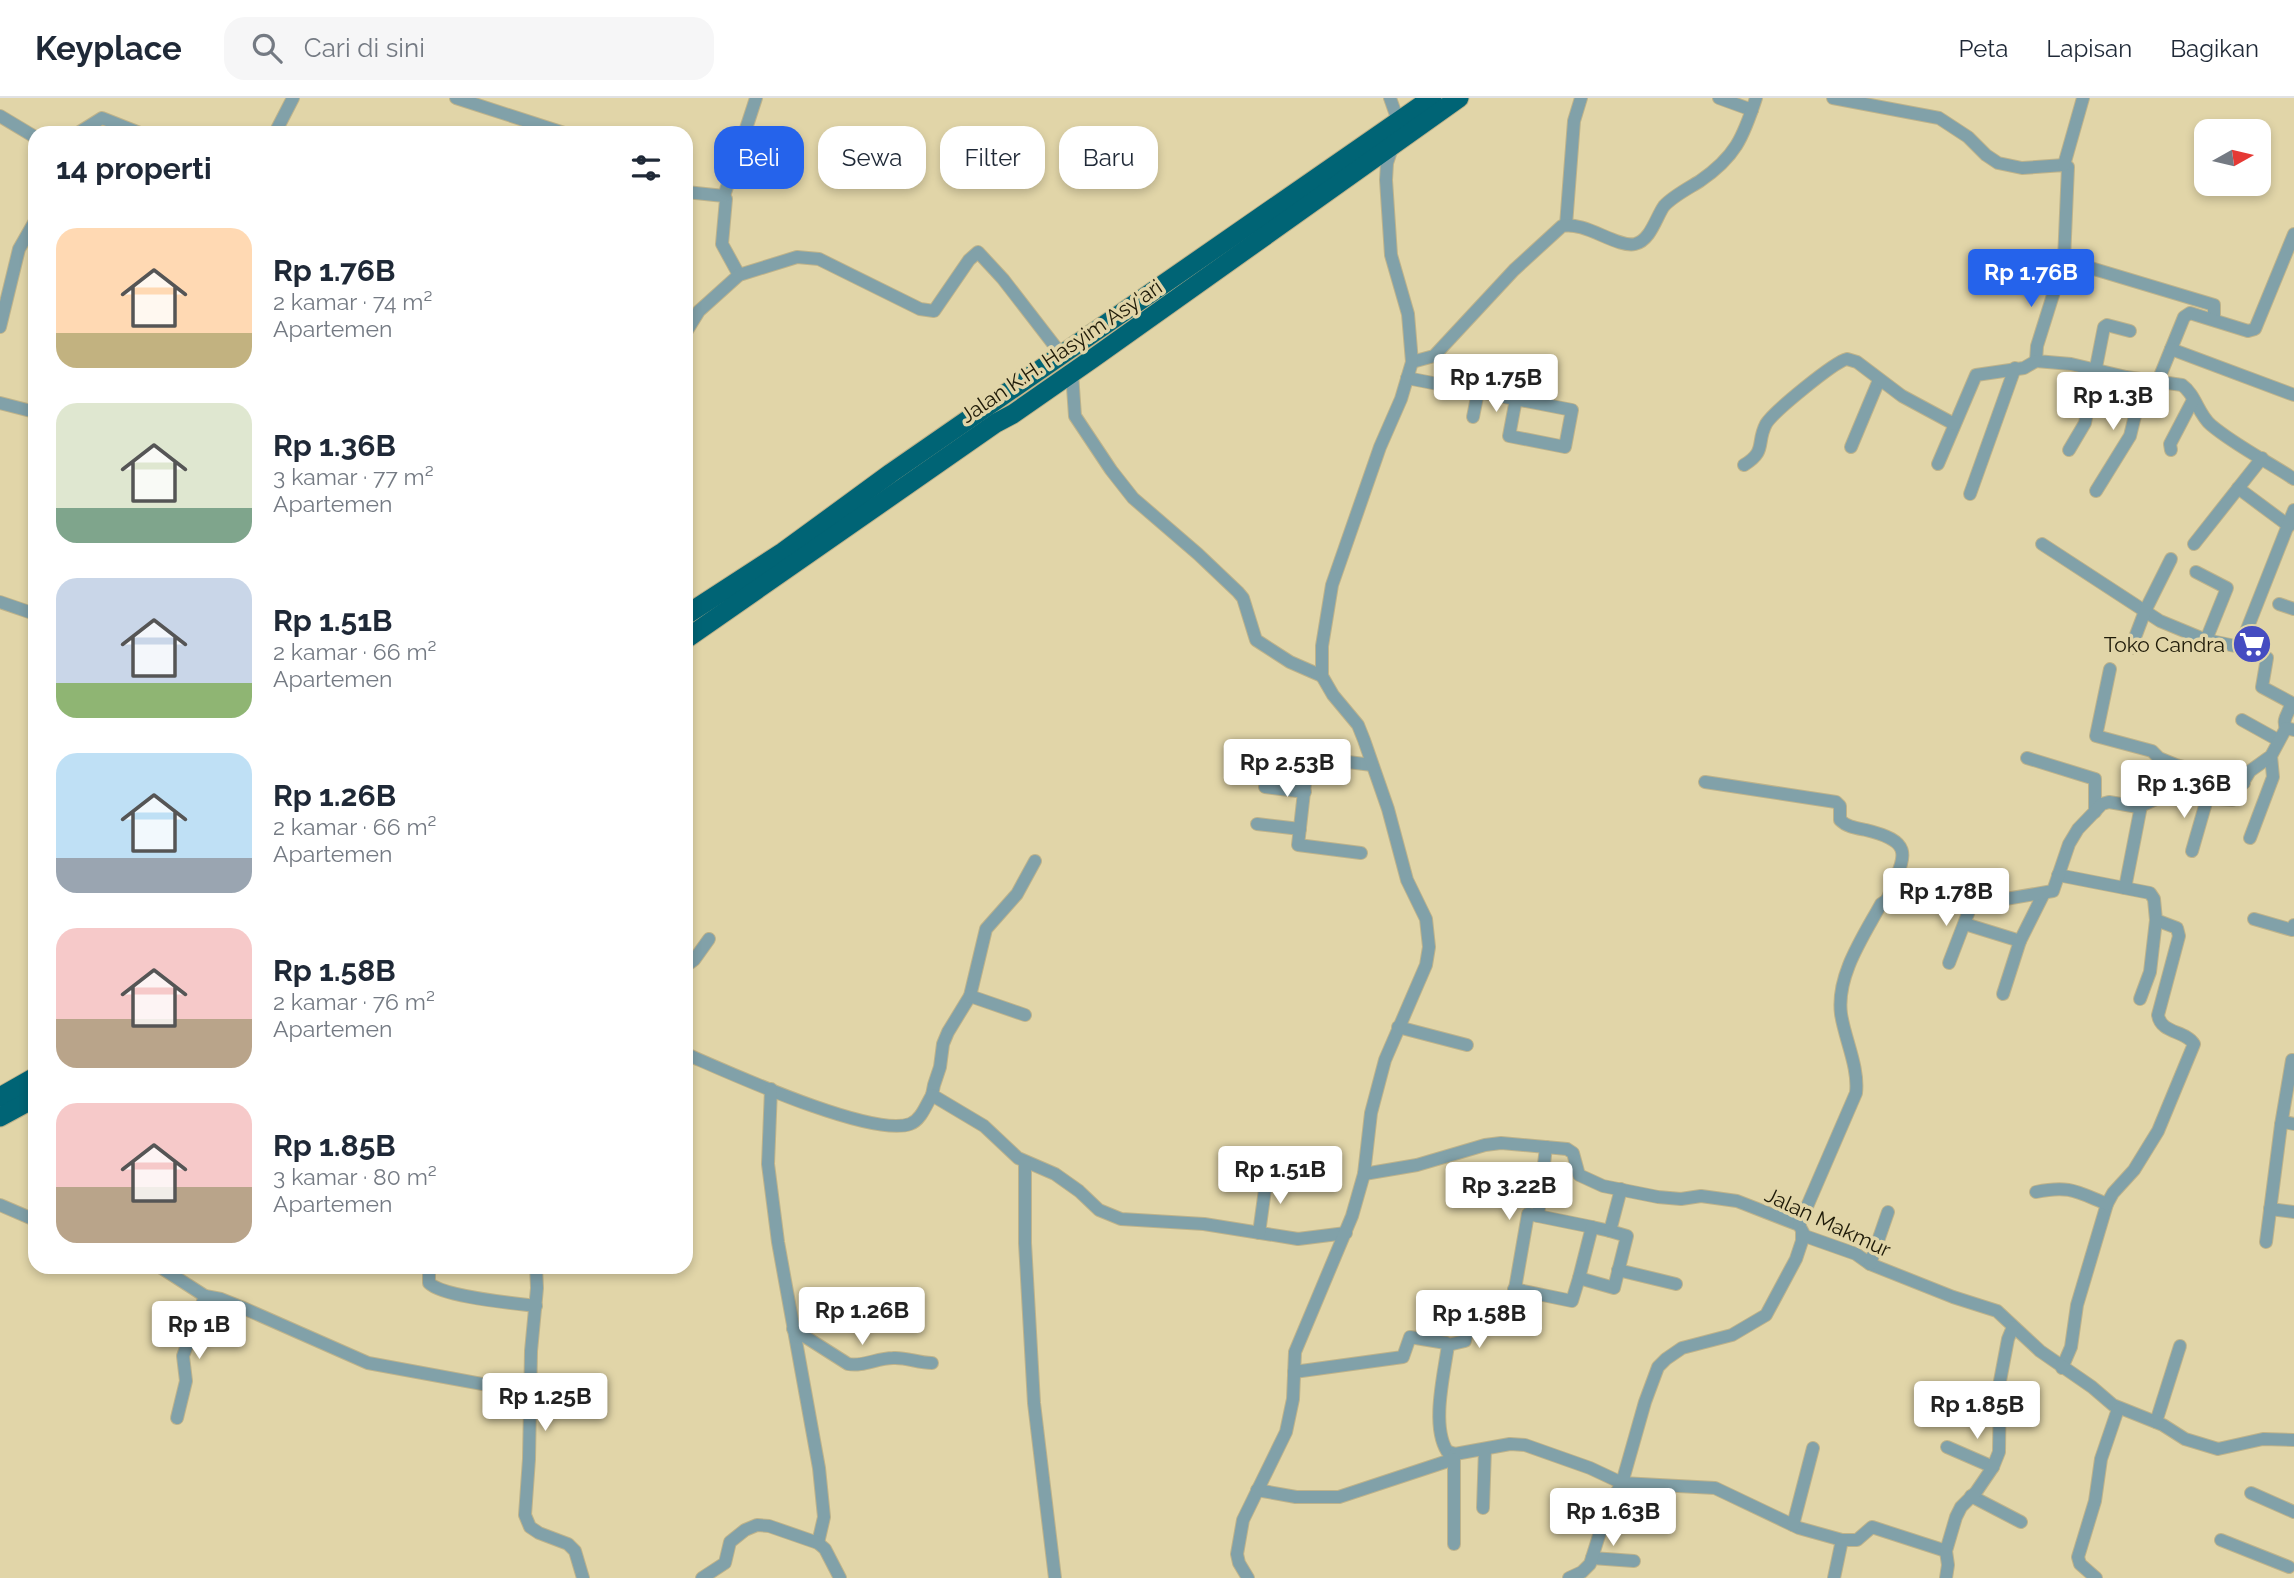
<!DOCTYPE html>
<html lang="id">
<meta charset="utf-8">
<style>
:root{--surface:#fff;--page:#f6f6f7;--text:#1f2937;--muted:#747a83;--line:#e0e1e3;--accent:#2563eb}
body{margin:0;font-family:Raleway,sans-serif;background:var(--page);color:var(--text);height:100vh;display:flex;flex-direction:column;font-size:26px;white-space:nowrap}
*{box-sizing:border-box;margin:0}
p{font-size:23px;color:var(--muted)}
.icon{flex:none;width:38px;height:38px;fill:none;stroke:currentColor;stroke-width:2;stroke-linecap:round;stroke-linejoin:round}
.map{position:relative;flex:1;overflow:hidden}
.details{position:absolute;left:28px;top:28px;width:665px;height:1148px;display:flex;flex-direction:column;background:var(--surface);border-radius:21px;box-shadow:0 4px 10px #0003}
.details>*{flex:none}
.hud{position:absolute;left:714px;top:28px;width:665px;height:63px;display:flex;gap:14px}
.needle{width:46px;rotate:82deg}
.tools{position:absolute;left:2194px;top:21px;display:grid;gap:14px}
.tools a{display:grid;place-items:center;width:77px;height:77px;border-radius:14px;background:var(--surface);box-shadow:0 4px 10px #0003;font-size:35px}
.price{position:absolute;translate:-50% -60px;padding:0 16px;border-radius:7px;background:#fff;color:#222;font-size:23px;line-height:46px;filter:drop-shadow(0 2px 4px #0008)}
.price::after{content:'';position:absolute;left:50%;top:42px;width:21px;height:16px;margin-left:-10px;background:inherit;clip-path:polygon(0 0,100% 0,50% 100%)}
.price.active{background:var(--accent);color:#fff}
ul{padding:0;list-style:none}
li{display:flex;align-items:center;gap:21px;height:175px;padding:0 28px}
li span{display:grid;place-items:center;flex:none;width:196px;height:140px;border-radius:21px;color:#555}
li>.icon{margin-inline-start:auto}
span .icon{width:84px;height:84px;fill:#fffc;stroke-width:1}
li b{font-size:30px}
h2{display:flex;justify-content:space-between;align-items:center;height:84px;padding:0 28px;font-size:30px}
.chip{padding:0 24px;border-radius:21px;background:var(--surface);box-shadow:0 4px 10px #0003;font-size:24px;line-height:63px}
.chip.active{background:var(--accent);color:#fff}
header{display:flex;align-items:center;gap:42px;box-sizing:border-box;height:98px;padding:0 35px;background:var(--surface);border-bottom:2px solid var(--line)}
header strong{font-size:33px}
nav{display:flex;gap:38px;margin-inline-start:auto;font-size:24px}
.search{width:490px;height:63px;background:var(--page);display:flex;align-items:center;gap:18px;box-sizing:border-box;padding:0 24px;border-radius:21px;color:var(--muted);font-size:26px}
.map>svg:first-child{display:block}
</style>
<header>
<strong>Keyplace</strong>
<div class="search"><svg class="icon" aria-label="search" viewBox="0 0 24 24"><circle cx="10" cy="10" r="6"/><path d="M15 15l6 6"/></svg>Cari di sini</div>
<nav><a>Peta</a><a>Lapisan</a><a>Bagikan</a></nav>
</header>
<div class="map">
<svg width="2294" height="1480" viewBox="0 0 2294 1480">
<rect width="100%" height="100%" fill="#e1d5a8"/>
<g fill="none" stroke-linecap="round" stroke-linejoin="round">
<g stroke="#beb38b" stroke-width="14">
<g id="minor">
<path d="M456,0L564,35"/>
<path d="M1390,0L1396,17V24"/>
<path d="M1719,0L1752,12"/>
<path d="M1833,0L1939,20L1968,39L1986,57L1998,65L2022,70L2064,67L2068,69L2064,162L2037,248L2036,263L2071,266L2126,279L2182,287C2196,297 2198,316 2211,327C2236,348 2267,363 2294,381"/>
<path d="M0,18L35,39"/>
<path d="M78,35L102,20L140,35"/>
<path d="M275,35L293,0"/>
<path d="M2064,67L2083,0"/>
<path d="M686,94L724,98L726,101L722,146L739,177"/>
<path d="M724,98L756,0"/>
<path d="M1566,127L1574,23L1581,0"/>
<path d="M2064,162L2214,207V221"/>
<path d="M0,229L19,151L35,123"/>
<path d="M686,234L699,213L739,177L797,159L819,161L920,211L934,213L969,162L978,154L1003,181L1061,256"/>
<path d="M2171,251L2184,219L2190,215L2248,233L2255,231L2294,136"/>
<path d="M1412,264L1434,258L1514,172L1562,128C1585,123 1617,150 1635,146C1651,142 1656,119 1664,108C1673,98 1689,90 1700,83C1735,59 1743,40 1756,0"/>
<path d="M1072,275L1075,318L1111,372L1133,400L1198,456L1238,494L1243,500L1256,542L1290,564L1322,578"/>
<path d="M1407,280L1572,312L1565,349L1509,338L1516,301"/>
<path d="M2158,283L2171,251L2294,297"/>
<path d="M0,305L35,314"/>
<path d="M1473,319L1478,294"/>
<path d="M1851,349L1879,282"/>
<path d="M2069,352L2085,325L2104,229L2107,227L2130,233"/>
<path d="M2171,352L2170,346L2193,302"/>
<path d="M1938,366L1976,277L2024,270L2036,263"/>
<path d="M1744,367C1767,353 1756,345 1766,326C1773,314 1834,264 1847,261L1857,264L1902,298L1954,326"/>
<path d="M2238,390L2289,428"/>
<path d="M2096,393L2130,338L2144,281"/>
<path d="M1970,396L2015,270"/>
<path d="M2042,446L2160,523L2206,542L2240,549"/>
<path d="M2194,446L2262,360"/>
<path d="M2196,474L2227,490L2206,542"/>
<path d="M0,504L32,515"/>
<path d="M2279,506L2294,511"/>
<path d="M2131,550L2145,513L2171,461"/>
<path d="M2110,571L2096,638L2152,653L2159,660L2176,667L2244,685"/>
<path d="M2242,622L2278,642"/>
<path d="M2286,630C2281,619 2292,614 2290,604L2262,589L2267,560L2240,549L2294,412"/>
<path d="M1268,650L1309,655L1308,659"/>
<path d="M2027,660L2095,681V714"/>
<path d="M1705,684L1836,704L1840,708V722C1847,729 1856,730 1866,732C1919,745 1903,760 1887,802"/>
<path d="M1265,689L1305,694"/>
<path d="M1257,726L1300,731"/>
<path d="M2250,740L2273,679L2271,658"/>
<path d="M2192,753L2207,701"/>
<path d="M1361,755L1298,747L1308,659L1372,667"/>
<path d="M1035,763L1017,796L986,831L970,898L948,934L943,946L940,969L934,987L932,997L984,1028L1018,1060L1055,1076L1079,1093L1099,1112L1121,1121L1204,1126L1298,1141L1346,1135"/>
<path d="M2058,777L2150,795L2154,801L2156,822L2177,830L2179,838L2158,917C2161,936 2185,932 2194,946L2158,1033L2134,1072L2113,1095L2107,1106L2077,1207L2071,1249L2062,1270"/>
<path d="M2125,790L2141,708"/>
<path d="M2254,821L2292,832L2294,827"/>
<path d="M1965,826L2020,843L2044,795"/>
<path d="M1949,865L1972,805"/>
<path d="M686,868L694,862L709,841"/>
<path d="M2003,896L2020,843"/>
<path d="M970,898L1025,917"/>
<path d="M2140,901L2150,874L2156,822"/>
<path d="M1398,929L1467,947"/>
<path d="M686,956C728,974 871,1040 910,1026C921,1022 926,1007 932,997"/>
<path d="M771,991L768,1066L778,1144L819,1370L824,1419L818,1445"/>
<path d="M2281,1027L2292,962"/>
<path d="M1025,1064V1145L1034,1305L1055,1480"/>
<path d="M1364,1076L1417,1067L1485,1047L1501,1045L1567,1051L1573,1055L1579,1077L1603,1088L1658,1099L1681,1101L1701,1098L1737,1103L1799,1127L1805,1138L1856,1156L1870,1166L1953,1199L1997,1213L2040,1253L2092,1289L2113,1307L2163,1327L2185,1341L2218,1351L2263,1341L2294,1342"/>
<path d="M2036,1094C2070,1087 2077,1094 2107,1106"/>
<path d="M0,1107L35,1122"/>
<path d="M2270,1111L2294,1114"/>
<path d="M1538,1118L1592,1129"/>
<path d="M1799,1127L1856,995C1859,969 1845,942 1841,916C1836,878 1863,839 1881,806L1887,802L1982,805L2053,793L2069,746L2078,731L2102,706L2109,704L2138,709L2165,697L2232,702L2250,673L2271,658L2286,630L2294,632"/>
<path d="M1259,1135L1267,1077"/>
<path d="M2266,1144L2281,1027L2284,1024L2294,1026"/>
<path d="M1870,1166L1888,1114"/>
<path d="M160,1169L205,1198L221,1201L241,1209L368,1265L510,1291L529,1303"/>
<path d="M429,1169V1185C443,1199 513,1205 536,1208"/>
<path d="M536,1169L537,1190L531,1253L529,1361L525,1417L530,1429L539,1435L568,1446L575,1453L583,1480"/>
<path d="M1618,1172L1676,1186"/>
<path d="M1579,1180L1592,1129L1610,1133"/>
<path d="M1514,1191L1572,1203L1579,1180L1614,1190L1627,1138L1610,1133L1621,1091"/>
<path d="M1512,1208L1528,1116L1538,1118L1546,1049"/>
<path d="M793,1231L848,1266C863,1269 877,1260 893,1260C906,1259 918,1265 932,1265"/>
<path d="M1448,1247L1465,1243L1470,1216"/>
<path d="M1294,1274L1403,1259L1410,1239L1446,1245L1448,1247C1444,1277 1431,1327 1447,1353L1455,1356"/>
<path d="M177,1320L186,1283L183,1258L205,1198"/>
<path d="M2156,1324L2180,1248"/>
<path d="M1947,1349L1993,1369"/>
<path d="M1257,1392L1296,1399H1339L1454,1361L1455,1356L1510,1346L1525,1347L1590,1370L1622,1385L1715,1390L1799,1430L1842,1442H1857L1872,1429L1946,1453"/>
<path d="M2251,1395L2294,1414"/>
<path d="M1971,1398L2021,1424"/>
<path d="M1483,1410L1485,1351"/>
<path d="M1793,1427L1813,1350"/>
<path d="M2221,1442L2289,1469"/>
<path d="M1454,1446V1361"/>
<path d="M1592,1460L1634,1463"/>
<path d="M702,1480L725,1465L730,1444L745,1432L757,1427L769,1428L818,1445L825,1451L840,1480"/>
<path d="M1248,1480L1239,1465L1237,1456L1243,1422L1286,1334L1293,1301L1295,1254L1352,1118L1364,1076L1371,1015L1385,962L1426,867L1429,849L1426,821L1407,782L1388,711L1364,642L1358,627L1333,597L1322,578V548L1332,487L1380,349L1401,301L1412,264L1408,216L1391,157L1386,82L1387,65L1392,50"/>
<path d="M1569,1480L1582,1474L1590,1466L1608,1409L1622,1385L1645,1304L1658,1269L1666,1261L1682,1250L1732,1237L1766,1217L1796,1161L1802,1143V1134"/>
<path d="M1834,1480L1842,1442"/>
<path d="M1946,1480L1948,1467L1946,1453L1956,1419L1961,1409L1976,1394L1993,1369L1999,1354L2000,1283L2008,1241L2013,1229"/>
<path d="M2096,1480L2080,1466L2078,1459L2095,1403L2101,1361L2118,1311"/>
</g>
</g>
<g stroke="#beb38b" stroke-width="21">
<g id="highway">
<path d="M686,517L783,454L891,375L1432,0"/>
<path d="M686,541L996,325L1013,316L1092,261L1459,0"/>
<path d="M0,999L35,979"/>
<path d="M0,1019L35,1000"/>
</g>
</g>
<use href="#minor" stroke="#81a1a9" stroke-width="12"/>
<use href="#highway" stroke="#006475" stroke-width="19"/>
</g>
<defs>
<g id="supermarket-disc" transform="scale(2.0125)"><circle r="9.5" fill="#454cc1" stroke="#e1d5a8"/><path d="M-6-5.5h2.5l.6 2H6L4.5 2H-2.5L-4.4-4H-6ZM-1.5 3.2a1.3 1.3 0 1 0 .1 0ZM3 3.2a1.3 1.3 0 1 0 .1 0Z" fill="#fff"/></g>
</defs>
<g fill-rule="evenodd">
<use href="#supermarket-disc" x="2252" y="546"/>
</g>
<g text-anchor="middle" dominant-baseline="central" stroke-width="7" stroke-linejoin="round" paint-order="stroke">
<g font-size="21" fill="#1e1a08" stroke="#e1d5a8">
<text transform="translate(1061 253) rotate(-34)">Jalan K.H. Hasyim Asy'ari</text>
<text transform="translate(1828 1124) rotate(25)">Jalan Makmur</text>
</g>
<g font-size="21" fill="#1e1a08" stroke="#e1d5a8" text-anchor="end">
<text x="2225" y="546">Toko Candra</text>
</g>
</g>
</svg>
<div class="tools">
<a><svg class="needle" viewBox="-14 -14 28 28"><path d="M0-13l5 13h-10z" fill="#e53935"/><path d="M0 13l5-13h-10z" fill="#747a83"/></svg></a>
</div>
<b class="price active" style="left:2031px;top:211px">Rp 1.76B</b>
<b class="price" style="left:1496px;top:316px">Rp 1.75B</b>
<b class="price" style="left:2113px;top:334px">Rp 1.3B</b>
<b class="price" style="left:1287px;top:701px">Rp 2.53B</b>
<b class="price" style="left:2184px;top:722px">Rp 1.36B</b>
<b class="price" style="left:1946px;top:830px">Rp 1.78B</b>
<b class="price" style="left:1280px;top:1108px">Rp 1.51B</b>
<b class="price" style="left:1509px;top:1124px">Rp 3.22B</b>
<b class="price" style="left:862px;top:1249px">Rp 1.26B</b>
<b class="price" style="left:1479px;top:1252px">Rp 1.58B</b>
<b class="price" style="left:199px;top:1263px">Rp 1B</b>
<b class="price" style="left:545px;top:1335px">Rp 1.25B</b>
<b class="price" style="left:1977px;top:1343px">Rp 1.85B</b>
<b class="price" style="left:1613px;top:1450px">Rp 1.63B</b>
<div class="hud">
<a class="chip active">Beli</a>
<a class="chip">Sewa</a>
<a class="chip">Filter</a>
<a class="chip">Baru</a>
</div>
<section class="details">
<h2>14 properti<svg class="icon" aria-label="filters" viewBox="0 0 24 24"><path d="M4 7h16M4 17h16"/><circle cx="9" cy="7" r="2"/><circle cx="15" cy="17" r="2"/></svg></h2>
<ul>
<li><span style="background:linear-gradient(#ffd9b3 75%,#c2b280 0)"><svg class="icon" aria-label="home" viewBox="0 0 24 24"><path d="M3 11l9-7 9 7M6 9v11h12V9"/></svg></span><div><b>Rp 1.76B</b><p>2 kamar · 74 m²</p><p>Apartemen</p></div></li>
<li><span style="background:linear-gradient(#dfe7d0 75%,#7fa58c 0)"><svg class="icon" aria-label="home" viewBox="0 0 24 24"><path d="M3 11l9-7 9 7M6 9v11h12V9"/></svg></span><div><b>Rp 1.36B</b><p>3 kamar · 77 m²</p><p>Apartemen</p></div></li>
<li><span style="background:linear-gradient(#c9d6e8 75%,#8fb573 0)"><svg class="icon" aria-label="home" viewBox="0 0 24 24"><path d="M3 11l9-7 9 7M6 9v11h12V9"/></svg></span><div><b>Rp 1.51B</b><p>2 kamar · 66 m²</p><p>Apartemen</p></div></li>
<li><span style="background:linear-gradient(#bfe0f5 75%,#9aa5b1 0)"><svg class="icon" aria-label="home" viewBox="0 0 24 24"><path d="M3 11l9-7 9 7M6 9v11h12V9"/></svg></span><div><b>Rp 1.26B</b><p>2 kamar · 66 m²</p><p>Apartemen</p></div></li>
<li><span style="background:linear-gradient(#f6c9c9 65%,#b9a48a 0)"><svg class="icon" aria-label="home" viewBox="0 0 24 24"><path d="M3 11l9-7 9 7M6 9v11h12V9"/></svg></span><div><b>Rp 1.58B</b><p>2 kamar · 76 m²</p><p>Apartemen</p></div></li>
<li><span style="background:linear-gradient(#f6c9c9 60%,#b9a48a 0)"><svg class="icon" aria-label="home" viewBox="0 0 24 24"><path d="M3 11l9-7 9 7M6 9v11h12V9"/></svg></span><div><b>Rp 1.85B</b><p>3 kamar · 80 m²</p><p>Apartemen</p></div></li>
</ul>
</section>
</div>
